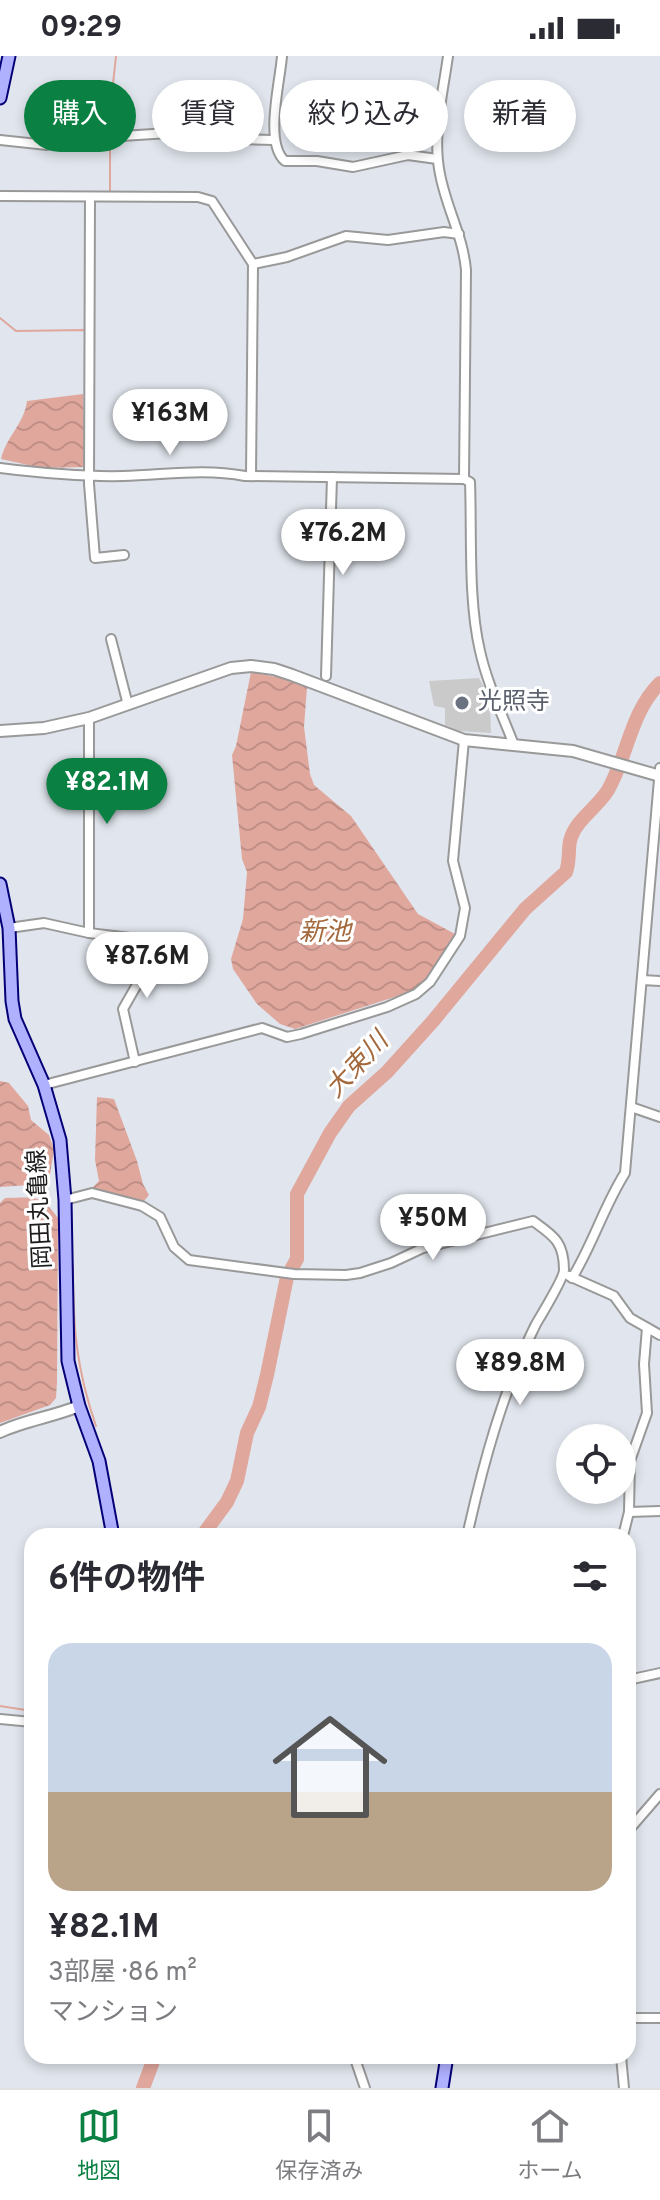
<!DOCTYPE html>
<html lang="ja">
<meta charset="utf-8">
<style>
:root{--surface:#fff;--page:#f7f7f7;--text:#2b2b33;--muted:#7c7c81;--line:#e1e1e2;--accent:#0b8043}
body{margin:0;font-family:Overpass,"Noto Sans JP",sans-serif;background:var(--page);color:var(--text);height:100vh;display:flex;flex-direction:column;font-size:30px;white-space:nowrap}
*{box-sizing:border-box;margin:0}
p{font-size:26px;color:var(--muted)}
.icon{flex:none;width:44px;height:44px;fill:none;stroke:currentColor;stroke-width:2;stroke-linecap:round;stroke-linejoin:round}
.map{position:relative;flex:1;overflow:hidden}
.side{position:absolute;left:24px;top:1472px;width:612px;height:536px;display:flex;flex-direction:column;background:var(--surface);border-radius:24px;box-shadow:0 4px 12px #0003}
.side>*{flex:none}
.guide{position:absolute;left:24px;top:24px;width:612px;height:72px;display:flex;gap:16px}
.tools{position:absolute;left:556px;top:1368px;display:grid;gap:16px}
.tools a{display:grid;place-items:center;width:80px;height:80px;border-radius:50%;background:var(--surface);box-shadow:0 4px 12px #0003;font-size:40px}
.price{position:absolute;translate:-50% -68px;padding:0 18px;border-radius:28px;background:#fff;color:#222;font-size:26px;line-height:52px;filter:drop-shadow(0 2px 4px #0008)}
.price::after{content:'';position:absolute;left:50%;top:48px;width:24px;height:18px;margin-left:-12px;background:inherit;clip-path:polygon(0 0,100% 0,50% 100%)}
.price.selected{background:var(--accent);color:#fff}
ul{padding:0;list-style:none}
li{display:grid;align-content:center;gap:16px;height:424px;padding:0 24px}
li span{display:grid;place-items:center;height:248px;border-radius:24px;color:#555}
li>.icon{margin-inline-start:auto}
span .icon{width:144px;height:144px;fill:#fffc;stroke-width:1}
li b{font-size:34px}
h2{display:flex;justify-content:space-between;align-items:center;height:96px;padding:0 24px;font-size:34px}
.pill{padding:0 28px;border-radius:36px;background:var(--surface);box-shadow:0 4px 12px #0003;font-size:28px;line-height:72px}
.pill.selected{background:var(--accent);color:#fff}
.status{display:flex;justify-content:space-between;align-items:center;height:56px;padding:0 40px;background:var(--surface);direction:ltr}
.status svg{height:22px;fill:currentColor}
.tab-bar{display:flex;justify-content:space-around;align-items:center;height:112px;border-top:2px solid var(--line);background:var(--surface);font-size:22px;color:var(--muted)}
.tab-bar a{display:grid;justify-items:center;gap:4px}
.tab-bar .selected{color:var(--accent)}
.map>svg:first-child{display:block}
</style>
<div class="status"><b>09:29</b><svg viewBox="0 0 49 12"><path d="M0 12V9h3v3zM5 12V6h3v6zM10 12V3h3v9zM15 12V0h3v12zM26 1h20v11H26zM47 4h2v5h-2z"/></svg></div>
<div class="map">
<svg width="660" height="2032" viewBox="0 0 660 2032">
<defs>
<pattern id="water-waves" width="16" height="10" patternUnits="userSpaceOnUse" patternTransform="scale(2)"><rect width="16" height="10" fill="#e0a79d"/><path d="M0 5q4-4 8 0t8 0" fill="none" stroke="#c08f87"/></pattern>
</defs>
<rect width="100%" height="100%" fill="#e1e6ee"/>
<path fill="#cacaca" d="M479,622L490,643L491,677L459,675L445,669V652L434,650L429,625Z"/>
<g fill="url(#water-waves)">
<path d="M83,338L85,411L41,412L1,403C6,381 24,368 27,345Z"/>
<path d="M251,616L286,623L307,631L304,671L310,718L314,729L351,760L418,858L455,878L423,928L404,938L295,973L280,968L257,948L233,913L231,903L243,863L247,816L242,803L232,699L236,690Z"/>
<path d="M0,1025L9,1027L28,1050L31,1064L49,1079L54,1094L49,1124L44,1128L0,1131Z"/>
<path d="M97,1041L114,1043L137,1105L143,1128L149,1139L143,1146L116,1143L92,1132L99,1125L95,1104Z"/>
<path d="M5,1142C33,1142 40,1137 58,1162L57,1326L56,1342L50,1349L0,1367V1147Z"/>
</g>
<g fill="none" stroke-linecap="round" stroke-linejoin="round">
<g stroke="#e0a79d" stroke-width="2">
<path d="M108,74L116,0"/>
<path d="M110,90V137"/>
<path d="M0,262L16,275L85,274V319"/>
<path d="M73,1210C73,1271 76,1312 96,1370"/>
<path d="M102,1450L107,1480"/>
<path d="M0,1650L32,1655"/>
</g>
<g stroke="#e0a79d" stroke-width="14">
<path d="M202,1480L227,1446L237,1425L247,1377L259,1351L267,1319L287,1221L297,1203V1138L330,1077L349,1050L387,1016L433,965L525,853L566,816C570,805 568,795 570,785C575,764 598,751 608,734C628,699 630,657 660,627"/>
<path d="M143,2032L155,2000"/>
</g>
<g stroke="#999" stroke-width="12">
<g id="minor">
<path d="M282,0C280,27 264,87 285,105H317L353,111L408,99L437,103"/>
<path d="M448,0C443,37 432,80 440,118C446,151 463,180 466,214L464,423"/>
<path d="M0,84L47,89L103,77L122,80L169,77L204,82L273,84"/>
<path d="M0,140L198,141L212,145L253,208L251,419"/>
<path d="M90,141L89,428L95,502L124,499"/>
<path d="M253,208L287,201L346,180L388,184L444,176L459,178"/>
<path d="M0,412C41,417 81,421 123,420C166,419 203,412 245,420L464,423L470,426C472,479 468,544 480,595C487,627 502,658 514,689"/>
<path d="M111,583L128,649"/>
<path d="M326,620L332,421"/>
<path d="M89,662V877"/>
<path d="M9,872L44,867L89,877L179,888"/>
<path d="M642,924L660,925"/>
<path d="M135,1006L123,953L139,925L142,884"/>
<path d="M44,1029L262,972L287,981L301,978L387,951L416,938L430,926L460,880L465,852L453,805L464,684"/>
<path d="M631,1051L660,1061"/>
<path d="M65,1144L92,1137L142,1150L160,1161L174,1191L189,1204L294,1218L346,1219L360,1217L391,1207L423,1192L533,1165C554,1180 564,1186 564,1214C564,1221 542,1258 536,1268C503,1334 483,1408 467,1480"/>
<path d="M569,1220L614,1240L630,1262L660,1279"/>
<path d="M572,1222C593,1188 604,1150 625,1117L660,712"/>
<path d="M629,1456L660,1455"/>
<path d="M623,1480L629,1456L630,1405L647,1357L644,1308L647,1272"/>
<path d="M628,1624L660,1617"/>
<path d="M0,1663L32,1666"/>
<path d="M628,1775L660,1738"/>
<path d="M628,1962H660"/>
<path d="M354,2000L365,2032"/>
<path d="M621,2000L624,2032"/>
</g>
</g>
<g stroke="#999" stroke-width="14">
<g id="tertiary">
<path d="M0,675L44,672L89,662L231,612L251,610L274,613L292,619L464,684L573,695L660,720"/>
<path d="M0,1376C25,1364 53,1361 79,1350"/>
</g>
</g>
<g stroke="#050076" stroke-width="15">
<g id="secondary">
<path d="M0,42L9,0"/>
<path d="M0,828L9,872L12,945L15,963L44,1029L60,1084L65,1144L68,1305L79,1350L99,1405L113,1480"/>
<path d="M442,2032L447,2000"/>
</g>
</g>
<use href="#minor" stroke="#fff" stroke-width="8"/>
<use href="#tertiary" stroke="#fff" stroke-width="10"/>
<use href="#secondary" stroke="#afb0fe" stroke-width="11"/>
</g>
<circle fill="#6b7280" stroke="#fff" stroke-width="3" cx="462" cy="647" r="8"/>
<g text-anchor="middle" dominant-baseline="central" stroke-width="6" stroke-linejoin="round" paint-order="stroke">
<g font-size="24" fill="#5b616d" stroke="#fff" text-anchor="start">
<text x="478" y="647">光照寺</text>
</g>
<g font-size="24" fill="#1c1c1c" stroke="#fff">
<text transform="translate(41 1153) rotate(-93)">岡田丸亀線</text>
</g>
<g font-size="26" font-style="italic" fill="#a3683c" stroke="#fff">
<text x="325" y="877">新池</text>
<text transform="translate(358 1010) rotate(-47)">大束川</text>
</g>
</g>
</svg>
<div class="tools">
<a><svg class="icon" aria-label="locate" viewBox="0 0 24 24"><circle cx="12" cy="12" r="6"/><path d="M12 2v4M12 18v4M2 12h4M18 12h4"/></svg></a>
</div>
<b class="price" style="left:170px;top:401px">¥163M</b>
<b class="price" style="left:343px;top:521px">¥76.2M</b>
<b class="price selected" style="left:107px;top:770px">¥82.1M</b>
<b class="price" style="left:147px;top:944px">¥87.6M</b>
<b class="price" style="left:433px;top:1206px">¥50M</b>
<b class="price" style="left:520px;top:1351px">¥89.8M</b>
<div class="guide">
<a class="pill selected">購入</a>
<a class="pill">賃貸</a>
<a class="pill">絞り込み</a>
<a class="pill">新着</a>
</div>
<section class="side">
<h2>6件の物件<svg class="icon" aria-label="filters" viewBox="0 0 24 24"><path d="M4 7h16M4 17h16"/><circle cx="9" cy="7" r="2"/><circle cx="15" cy="17" r="2"/></svg></h2>
<ul>
<li><span style="background:linear-gradient(#c9d6e8 60%,#b9a48a 0)"><svg class="icon" aria-label="home" viewBox="0 0 24 24"><path d="M3 11l9-7 9 7M6 9v11h12V9"/></svg></span><div><b>¥82.1M</b><p>3部屋 · 86 m²</p><p>マンション</p></div></li>
</ul>
</section>
</div>
<nav class="tab-bar">
<a class="selected"><svg class="icon" aria-label="map" viewBox="0 0 24 24"><path d="M3 6l6-2 6 2 6-2v14l-6 2-6-2-6 2zM9 4v14M15 6v14"/></svg>地図</a>
<a><svg class="icon" aria-label="saved" viewBox="0 0 24 24"><path d="M7 4h10v16l-5-4-5 4z"/></svg>保存済み</a>
<a><svg class="icon" aria-label="home" viewBox="0 0 24 24"><path d="M3 11l9-7 9 7M6 9v11h12V9"/></svg>ホーム</a>
</nav>
